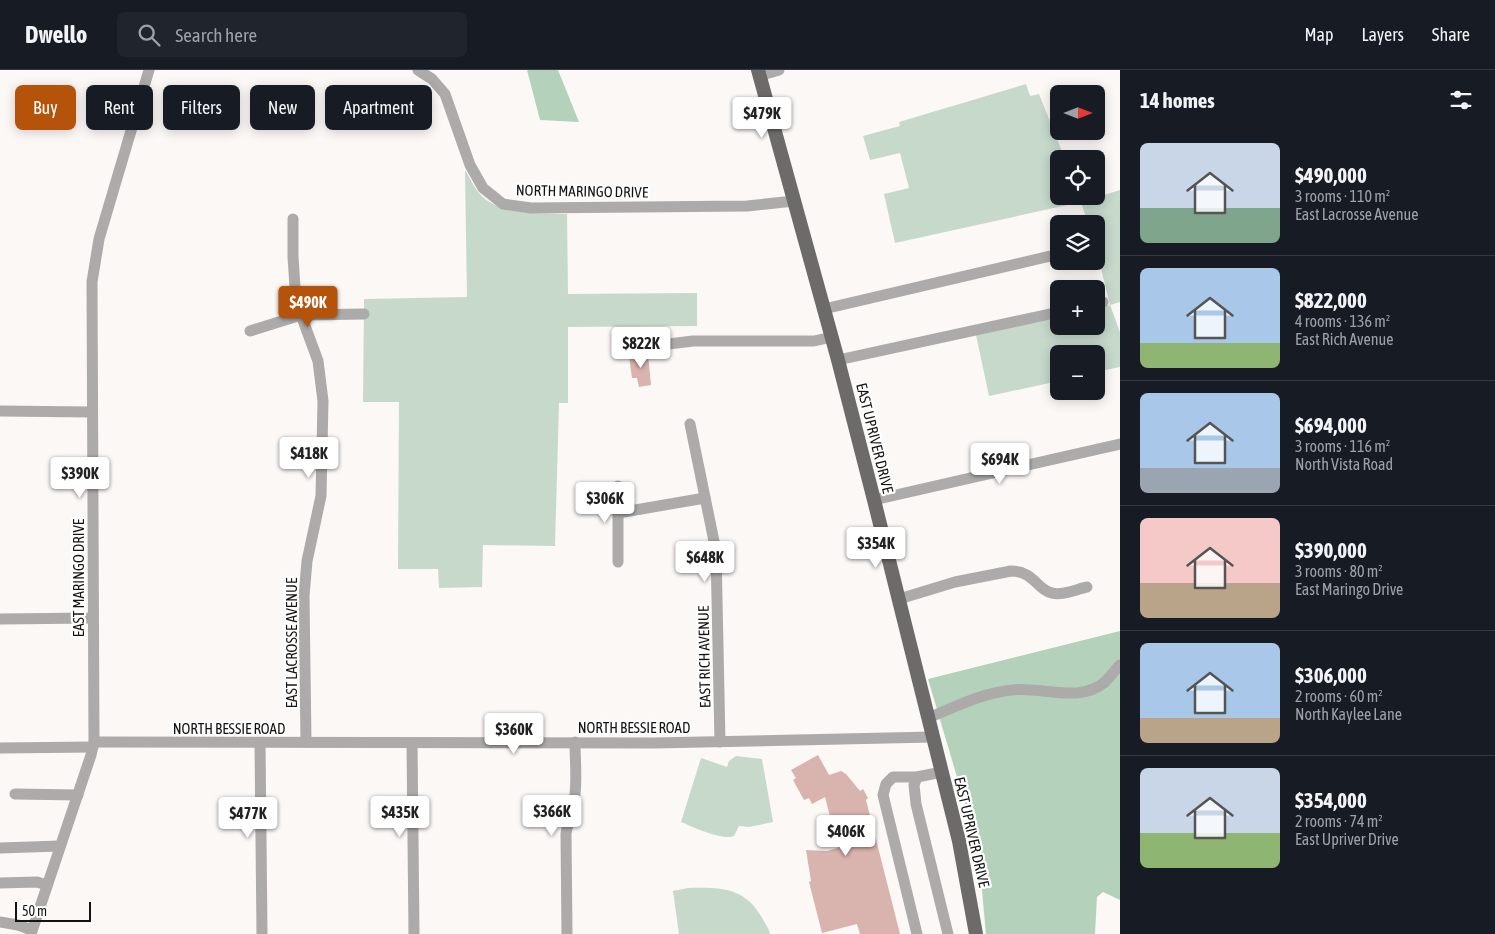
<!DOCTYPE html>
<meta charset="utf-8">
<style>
:root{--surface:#171b24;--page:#20242c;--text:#f1f3f6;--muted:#9ea1a6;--line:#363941;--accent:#b45309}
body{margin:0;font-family:"Asap Condensed",sans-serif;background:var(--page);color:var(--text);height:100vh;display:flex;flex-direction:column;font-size:19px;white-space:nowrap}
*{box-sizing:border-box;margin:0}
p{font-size:16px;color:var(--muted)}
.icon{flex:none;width:28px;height:28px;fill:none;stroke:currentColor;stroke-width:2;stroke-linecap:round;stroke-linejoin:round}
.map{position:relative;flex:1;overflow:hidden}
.drawer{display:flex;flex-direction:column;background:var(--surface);width:375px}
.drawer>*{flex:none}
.hud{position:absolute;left:15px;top:15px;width:475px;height:45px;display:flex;gap:10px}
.needle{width:32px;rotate:90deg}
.controls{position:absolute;left:1050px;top:15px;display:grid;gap:10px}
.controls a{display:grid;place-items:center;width:55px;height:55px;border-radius:8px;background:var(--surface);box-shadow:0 2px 12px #0003;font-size:25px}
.scale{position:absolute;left:15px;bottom:12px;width:76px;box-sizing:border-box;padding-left:5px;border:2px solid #141312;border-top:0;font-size:14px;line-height:18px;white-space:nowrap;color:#141312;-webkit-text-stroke:4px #fff;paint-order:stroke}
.price{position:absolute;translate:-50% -42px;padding:0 11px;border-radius:5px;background:#fff;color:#222;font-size:16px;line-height:32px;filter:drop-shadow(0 1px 2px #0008)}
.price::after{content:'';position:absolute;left:50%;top:30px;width:15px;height:11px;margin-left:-8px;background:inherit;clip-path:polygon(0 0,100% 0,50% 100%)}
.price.on{background:var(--accent);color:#fff}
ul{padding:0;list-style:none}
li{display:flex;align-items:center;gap:15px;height:125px;padding:0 20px}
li+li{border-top:1px solid var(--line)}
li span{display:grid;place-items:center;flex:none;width:140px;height:100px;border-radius:8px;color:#555}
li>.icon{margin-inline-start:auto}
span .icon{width:60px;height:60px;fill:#fffc;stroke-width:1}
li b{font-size:21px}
h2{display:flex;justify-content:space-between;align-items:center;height:60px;padding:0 20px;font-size:21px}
.pill{padding:0 18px;border-radius:8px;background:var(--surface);box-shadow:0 2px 12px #0003;font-size:18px;line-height:45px}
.pill.on{background:var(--accent);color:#fff}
header{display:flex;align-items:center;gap:30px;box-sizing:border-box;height:70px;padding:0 25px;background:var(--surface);border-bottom:1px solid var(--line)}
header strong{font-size:24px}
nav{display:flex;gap:28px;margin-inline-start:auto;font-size:18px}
.search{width:350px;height:45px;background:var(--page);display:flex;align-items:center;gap:12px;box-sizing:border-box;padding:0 18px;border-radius:8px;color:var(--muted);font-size:19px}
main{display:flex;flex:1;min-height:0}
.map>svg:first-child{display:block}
</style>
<header>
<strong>Dwello</strong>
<div class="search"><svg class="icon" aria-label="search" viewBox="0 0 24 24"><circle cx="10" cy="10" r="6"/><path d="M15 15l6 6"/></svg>Search here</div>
<nav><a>Map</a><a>Layers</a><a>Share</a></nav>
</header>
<main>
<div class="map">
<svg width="1120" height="864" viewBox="0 0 1120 864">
<rect width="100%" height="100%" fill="#fbf8f6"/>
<g fill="#c6d9cb">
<path d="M1026,14L1030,26L1039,24L1065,89H1059V126H1079L1082,132L1120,120V232L1110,235L1120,262V297L1096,302V284H1059V311L989,326L976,265L1059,246V256H1096V238L1110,235L1096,178V154H1088L1081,132L895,173L884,124L909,118L900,83L870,90L863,66L900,56L899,52Z"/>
<path d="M465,100C470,108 474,117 479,123C497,146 542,143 567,144L568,224L697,223V256L568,257V333H559L555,476L483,475L482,517L439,518L438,499H398L399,332H363L364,229L467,227Z"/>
<path d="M736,686L762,689L773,752L749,757L739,756L734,766C723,771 693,757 681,752L701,688L727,697L729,691Z"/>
<path d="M688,818C719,817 744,817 761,846C764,852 769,858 770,864H679L673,821Z"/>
</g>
<g fill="#b4d2bb">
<path d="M527,0H558L579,52L540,50Z"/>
<path d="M1120,561V830L1103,822L1097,827L1095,864H986L981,810L965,734L928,609Z"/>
</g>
<g fill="#d9b3ae">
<path d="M648,284L651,315L639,317L637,308H632L629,286Z"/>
<path d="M818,685L829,705L841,701L846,704L860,721L863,719L868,728L866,730L900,864H860L857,854L822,863L809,812L811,811L806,780L827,781L838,778L825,727L812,734L809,728L804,730L793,710L796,708L791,700Z"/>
</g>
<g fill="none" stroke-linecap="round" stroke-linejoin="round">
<g stroke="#acabaa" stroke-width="11">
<path d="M418,0L432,9L445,24L470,95L483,118L503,134L531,138L747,136L794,131"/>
<path d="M759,6L779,0"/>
<path d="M293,149V187L295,217L301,245L318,291L323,331L321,426L307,491L304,526L306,672"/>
<path d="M1096,233L1103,232"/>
<path d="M824,239L1059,184"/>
<path d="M250,261L301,245L364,244"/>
<path d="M644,277L693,271H814L832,267"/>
<path d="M838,290L1059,242"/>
<path d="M0,341L92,342"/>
<path d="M690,354L716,481L720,672"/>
<path d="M618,416V492"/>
<path d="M874,430L1120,374"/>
<path d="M618,443L705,428"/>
<path d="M899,529L955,512L1011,501C1034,501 1037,520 1052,523C1062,526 1077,519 1087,517"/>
<path d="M0,549L93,548"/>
<path d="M928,648C955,637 982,623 1012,620C1041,616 1079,634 1105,612C1110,607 1115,600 1120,595"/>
<path d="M94,672L654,673L933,667"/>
<path d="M260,673L262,864"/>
<path d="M412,673L414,864"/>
<path d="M0,678L93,677"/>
<path d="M917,707L914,715L916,734L948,864"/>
<path d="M15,724L78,725"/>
<path d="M0,778L60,776"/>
<path d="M0,813L37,812L47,815"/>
<path d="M0,852L18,855L32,860"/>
<path d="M31,864L91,685L94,672L92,212L99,169L149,0"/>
<path d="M567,864L566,764C568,750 573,738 575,724C577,707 575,689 575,672"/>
<path d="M917,864L883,725L886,714L893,707H917L942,702"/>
</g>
<path stroke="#6c6b69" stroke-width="14" d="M758,0L838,290L874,430L959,771L976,864"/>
</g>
<g text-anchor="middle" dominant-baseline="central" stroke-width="4.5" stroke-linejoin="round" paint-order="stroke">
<g font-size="15" fill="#141312" stroke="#fff">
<text transform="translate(582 121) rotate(1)">NORTH MARINGO DRIVE</text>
<text transform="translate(875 368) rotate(76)">EAST UPRIVER DRIVE</text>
<text transform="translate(78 508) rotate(-90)">EAST MARINGO DRIVE</text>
<text transform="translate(291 573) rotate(-90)">EAST LACROSSE AVENUE</text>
<text transform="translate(704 587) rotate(-91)">EAST RICH AVENUE</text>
<text x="634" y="657">NORTH BESSIE ROAD</text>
<text x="229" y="658">NORTH BESSIE ROAD</text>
<text transform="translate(972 762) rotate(77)">EAST UPRIVER DRIVE</text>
</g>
</g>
</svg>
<div class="controls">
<a><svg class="needle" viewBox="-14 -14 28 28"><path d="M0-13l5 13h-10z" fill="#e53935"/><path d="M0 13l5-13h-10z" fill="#9ea1a6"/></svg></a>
<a><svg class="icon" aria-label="locate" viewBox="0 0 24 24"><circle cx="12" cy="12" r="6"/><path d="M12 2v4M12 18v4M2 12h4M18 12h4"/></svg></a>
<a><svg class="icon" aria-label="layers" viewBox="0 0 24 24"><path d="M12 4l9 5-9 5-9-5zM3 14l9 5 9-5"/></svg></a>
<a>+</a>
<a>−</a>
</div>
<div class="scale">50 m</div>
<b class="price" style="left:762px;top:69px">$479K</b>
<b class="price on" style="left:308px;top:258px">$490K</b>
<b class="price" style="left:641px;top:299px">$822K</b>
<b class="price" style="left:309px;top:409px">$418K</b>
<b class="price" style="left:1000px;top:415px">$694K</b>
<b class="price" style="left:80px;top:429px">$390K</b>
<b class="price" style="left:605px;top:454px">$306K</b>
<b class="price" style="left:876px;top:499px">$354K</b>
<b class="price" style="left:705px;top:513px">$648K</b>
<b class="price" style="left:514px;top:685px">$360K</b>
<b class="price" style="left:552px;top:767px">$366K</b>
<b class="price" style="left:400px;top:768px">$435K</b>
<b class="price" style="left:248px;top:769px">$477K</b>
<b class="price" style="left:846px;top:787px">$406K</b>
<div class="hud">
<a class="pill on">Buy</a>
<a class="pill">Rent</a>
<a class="pill">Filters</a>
<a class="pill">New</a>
<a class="pill">Apartment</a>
</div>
</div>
<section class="drawer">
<h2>14 homes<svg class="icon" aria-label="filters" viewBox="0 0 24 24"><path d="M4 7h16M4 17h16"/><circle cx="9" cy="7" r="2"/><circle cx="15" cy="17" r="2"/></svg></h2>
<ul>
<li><span style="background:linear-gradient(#c9d6e8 65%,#7fa58c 0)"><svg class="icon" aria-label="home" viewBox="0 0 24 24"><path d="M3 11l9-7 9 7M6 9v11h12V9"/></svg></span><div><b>$490,000</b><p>3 rooms · 110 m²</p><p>East Lacrosse Avenue</p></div></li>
<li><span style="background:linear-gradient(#a9c7e8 75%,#8fb573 0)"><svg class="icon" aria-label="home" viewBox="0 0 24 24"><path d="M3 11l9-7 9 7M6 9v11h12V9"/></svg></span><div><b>$822,000</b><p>4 rooms · 136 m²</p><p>East Rich Avenue</p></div></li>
<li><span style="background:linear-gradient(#a9c7e8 75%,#9aa5b1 0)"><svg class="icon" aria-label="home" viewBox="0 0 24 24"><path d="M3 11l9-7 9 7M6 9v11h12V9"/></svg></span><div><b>$694,000</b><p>3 rooms · 116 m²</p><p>North Vista Road</p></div></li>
<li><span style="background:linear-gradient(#f6c9c9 65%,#b9a48a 0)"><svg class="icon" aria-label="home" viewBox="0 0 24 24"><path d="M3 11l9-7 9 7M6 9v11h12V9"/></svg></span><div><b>$390,000</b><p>3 rooms · 80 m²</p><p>East Maringo Drive</p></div></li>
<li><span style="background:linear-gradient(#a9c7e8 75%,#b9a48a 0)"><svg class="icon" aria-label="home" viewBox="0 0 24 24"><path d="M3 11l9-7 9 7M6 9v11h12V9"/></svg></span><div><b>$306,000</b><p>2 rooms · 60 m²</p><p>North Kaylee Lane</p></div></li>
<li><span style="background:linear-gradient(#c9d6e8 65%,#8fb573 0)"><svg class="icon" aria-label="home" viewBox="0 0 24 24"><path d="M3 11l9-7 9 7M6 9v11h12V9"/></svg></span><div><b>$354,000</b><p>2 rooms · 74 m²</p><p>East Upriver Drive</p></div></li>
</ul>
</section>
</main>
